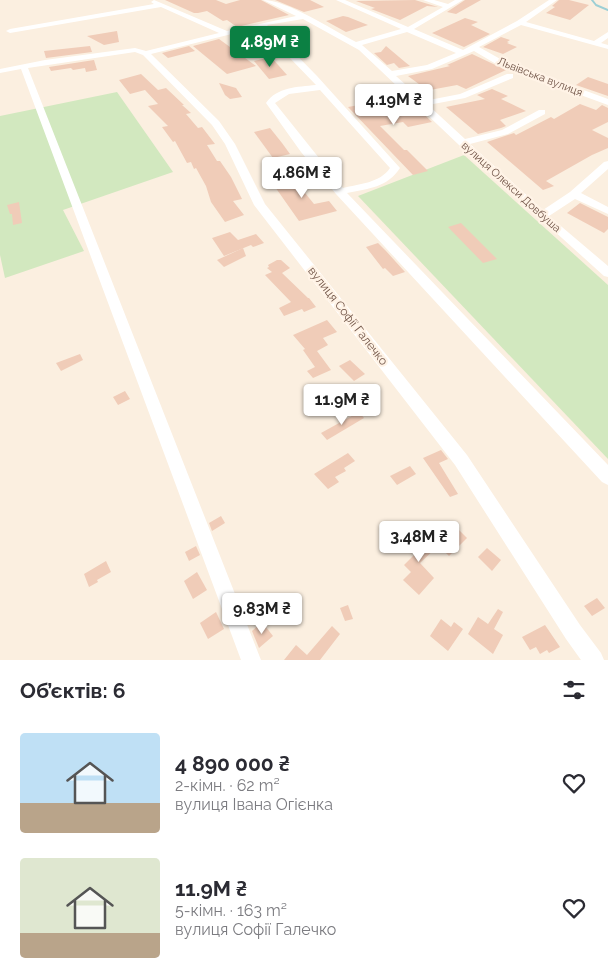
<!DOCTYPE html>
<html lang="uk">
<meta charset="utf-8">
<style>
:root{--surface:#fff;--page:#f7f7f7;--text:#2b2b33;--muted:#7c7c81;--accent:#0b8043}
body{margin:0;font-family:Raleway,sans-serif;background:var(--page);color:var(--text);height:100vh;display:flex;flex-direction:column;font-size:19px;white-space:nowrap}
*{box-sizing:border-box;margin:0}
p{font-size:16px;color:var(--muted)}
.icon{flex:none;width:28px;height:28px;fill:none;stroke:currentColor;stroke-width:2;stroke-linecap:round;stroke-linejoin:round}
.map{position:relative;height:660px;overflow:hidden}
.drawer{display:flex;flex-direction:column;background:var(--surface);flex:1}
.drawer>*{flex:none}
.price{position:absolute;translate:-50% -42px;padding:0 11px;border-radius:5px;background:#fff;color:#222;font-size:16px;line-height:32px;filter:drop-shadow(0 1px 2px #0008)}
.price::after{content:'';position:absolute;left:50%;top:30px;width:15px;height:11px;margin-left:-8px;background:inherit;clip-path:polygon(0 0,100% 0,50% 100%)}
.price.on{background:var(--accent);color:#fff}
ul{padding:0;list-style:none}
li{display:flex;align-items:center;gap:15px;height:125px;padding:0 20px}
li span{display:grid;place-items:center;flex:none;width:140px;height:100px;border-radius:5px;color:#555}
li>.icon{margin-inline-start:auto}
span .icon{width:60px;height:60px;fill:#fffc;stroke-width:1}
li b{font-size:21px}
h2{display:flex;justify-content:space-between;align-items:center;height:60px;padding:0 20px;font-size:21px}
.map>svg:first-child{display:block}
</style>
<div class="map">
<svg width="608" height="660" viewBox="0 0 608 660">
<rect width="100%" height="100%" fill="#fbefe0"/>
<g fill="#d2e8bf">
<path d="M117,92L173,172L63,210L84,251L5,278L0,255V116Z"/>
<path d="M464,155L608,285V459L358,196Z"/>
</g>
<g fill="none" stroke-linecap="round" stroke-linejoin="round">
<path stroke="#9ccfd5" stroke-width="2" d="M592,0L596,5L608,10"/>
</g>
<g fill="#f0ccb8">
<path d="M165,0H216L226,4L240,0H261L289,15L237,27L227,20L223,21L207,11L198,13H194Z"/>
<path d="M275,0H310L324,7L304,12Z"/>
<path d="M415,0L438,7L427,6L400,20L371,9L375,8L356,1Z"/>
<path d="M465,0H481L456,14L447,12Z"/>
<path d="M559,0H569L589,5L570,20L546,13L555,7L552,6Z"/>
<path d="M343,16L348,17L368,25L346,32L326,21Z"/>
<path d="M465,18L478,22L471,25L490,34L464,47L432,33Z"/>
<path d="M117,31L119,42L104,45L87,36Z"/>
<path d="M501,37L510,40L507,42L509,43H507L517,47L503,54L483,47Z"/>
<path d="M219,39L256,66L227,74L193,46Z"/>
<path d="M90,46L92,52L46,58L44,51Z"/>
<path d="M189,46L195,51L168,58L162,53Z"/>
<path d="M386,46L405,62L410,66L399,68L394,63L387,65L374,53L381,52Z"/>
<path d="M472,54L506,70L466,89L457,85L430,90L426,87H423L408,76L450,66L447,65Z"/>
<path d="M271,57L287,75L269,79L254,61Z"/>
<path d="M94,60L97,70L86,72L85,68L73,70L71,68L51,71L49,67Z"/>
<path d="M141,74L158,90L166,88L184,105H182L191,113L186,114L198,128L202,127L215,144L207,145L217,161H220L231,177L242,199L233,201L244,215L225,222L211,202L206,186L196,168L194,169L191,162L187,163L175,141L173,142L162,127L168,126L148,106L158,104L145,90L130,94L119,80Z"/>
<path d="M588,77L608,84V96L576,85Z"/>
<path d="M219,83L236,88L242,97L230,99L225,95Z"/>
<path d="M492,89L508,96L501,99L526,111L500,120L506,126L501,128L478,134L446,107L485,99L477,95Z"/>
<path d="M405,96L432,122L408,127L403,122L380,126L404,150H407L428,171L413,175L348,107L359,105L362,108L385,103L382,100Z"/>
<path d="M580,104L596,110L602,105L608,108V122L592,130L608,138V148L592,155L546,181L554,186L543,190L487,142L514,133L516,135L551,117L554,119Z"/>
<path d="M270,128L282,143L290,154L273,158L254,132Z"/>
<path d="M309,175L316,184L301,188L314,204L329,201L337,211L299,221L273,184Z"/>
<path d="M19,202L22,223L13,225L12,214H10L7,205Z"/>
<path d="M580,203L608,217V229L604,233L567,213Z"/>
<path d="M461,223L497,259L483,263L448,227Z"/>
<path d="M230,232L238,240L256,234L264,243L253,247L251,245L224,256L212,238Z"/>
<path d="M378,243L386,251L405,272L393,276L385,268L383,269L366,247Z"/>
<path d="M243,248L246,256L224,267L217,260Z"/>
<path d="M277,260H281L290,268L282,273L308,298H309L316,307L304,312L302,309L284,316L279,308L291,302L265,275L272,272L267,268L269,267L268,265Z"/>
<path d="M327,320L337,332L323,338L328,345L317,351L331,370L313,378L307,371L315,367L303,350L305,349L293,335Z"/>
<path d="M80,354L83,360L61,371L56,363Z"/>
<path d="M350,360L365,374L354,381L339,366Z"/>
<path d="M125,391L130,399L118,405L113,397Z"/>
<path d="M359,412L364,418L327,440L321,433Z"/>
<path d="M441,450L448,459L439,463L458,494L450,497L423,458Z"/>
<path d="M348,453L355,461L344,468L346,471L335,477L339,482L328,489L314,474Z"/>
<path d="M410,466L416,474L397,485L390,476Z"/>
<path d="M221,516L225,523L212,531L209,523Z"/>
<path d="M454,525L467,538L449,556L436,543Z"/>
<path d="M419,531L429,541L431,539L438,546L420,563L434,578L419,595L403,580L411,572L404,565L415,554L406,543Z"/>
<path d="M196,546L200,555L189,561L185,552Z"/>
<path d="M487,548L501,560L492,571L478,557Z"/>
<path d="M106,561L111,572L97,580L98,582L89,587L84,574Z"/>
<path d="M197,572L207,590L193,599L184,581Z"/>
<path d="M597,598L605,608L592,616L584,606Z"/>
<path d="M348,605L353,619L345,621L340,608Z"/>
<path d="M498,609L503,612L494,629L503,635L493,654L468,634L478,617L488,624Z"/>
<path d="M216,612L224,629L208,639L200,623Z"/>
<path d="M441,619L451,627L454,622L463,629L448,651L430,636Z"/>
<path d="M262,622L273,636L259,648L252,631Z"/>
<path d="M545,625L560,647L549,653L547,650L540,654L536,647L530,650L522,637Z"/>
<path d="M332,626L340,634L320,660H284L296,645L307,655Z"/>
</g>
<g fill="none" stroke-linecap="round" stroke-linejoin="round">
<path fill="#fff" fill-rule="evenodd" d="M154,0L227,31L296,16L263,0C287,0 333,30 356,42L401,29L336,0H345L408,27L443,7L423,0H434L448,4L455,0H463L414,29L463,50L517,21L549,0H557L526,22L594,41L608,32V38L601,43L608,45V49L521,25L479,47L502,60L608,99V105L496,64L474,51L432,69L396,76L424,101L460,94L507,74H513V78L465,98L428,105L465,139L502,130L539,110H545V114L508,134L470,144L543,210L570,192L604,162L608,161V169L581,193L608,207V214L575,199L549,216L608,266V277L604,276L459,145L359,50L303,19L267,25L317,76L400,168C388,187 368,189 347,193L608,465V485L602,482L336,194L301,152L266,103C277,87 297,87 316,85L260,27L151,54L219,121L235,144L265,204L467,455L580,625L601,653L604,660H581L566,639L455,465L254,205L225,144L212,125L143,55L135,52L28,68L261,660H241L21,69L0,73V69L45,60L135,48L146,51L219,33L161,7L10,33L6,31L10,29L154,4L151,2ZM407,32L456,53L427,65L392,71L362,45ZM320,90L390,168C380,183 359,184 343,188L275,103L289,94Z"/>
</g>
<g text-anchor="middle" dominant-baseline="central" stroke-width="4.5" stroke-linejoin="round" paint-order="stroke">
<g font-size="11" fill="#715548" stroke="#fff3e6">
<text transform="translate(540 77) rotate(21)">Львівська вулиця</text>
<text transform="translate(511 187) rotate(42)">вулиця Олекси Довбуша</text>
</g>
<g font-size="12" fill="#715548" stroke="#fff3e6">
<text transform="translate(348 316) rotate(52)">вулиця Софії Галечко</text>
</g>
</g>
</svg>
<b class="price on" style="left:270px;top:68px">4.89M ₴</b>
<b class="price" style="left:394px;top:126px">4.19M ₴</b>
<b class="price" style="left:302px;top:199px">4.86M ₴</b>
<b class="price" style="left:342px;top:426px">11.9M ₴</b>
<b class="price" style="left:419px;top:563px">3.48M ₴</b>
<b class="price" style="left:262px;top:635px">9.83M ₴</b>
</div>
<section class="drawer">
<h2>Об’єктів: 6<svg class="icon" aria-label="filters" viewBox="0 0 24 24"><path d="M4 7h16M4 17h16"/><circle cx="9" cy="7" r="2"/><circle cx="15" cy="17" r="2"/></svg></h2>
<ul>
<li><span style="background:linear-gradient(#bfe0f5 70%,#b9a48a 0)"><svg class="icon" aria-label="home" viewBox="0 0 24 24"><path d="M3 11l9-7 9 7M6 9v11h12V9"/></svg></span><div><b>4 890 000 ₴</b><p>2-кімн. · 62 m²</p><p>вулиця Івана Огієнка</p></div><svg class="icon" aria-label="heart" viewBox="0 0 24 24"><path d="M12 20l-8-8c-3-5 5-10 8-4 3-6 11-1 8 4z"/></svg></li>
<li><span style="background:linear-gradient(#dfe7d0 75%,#b9a48a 0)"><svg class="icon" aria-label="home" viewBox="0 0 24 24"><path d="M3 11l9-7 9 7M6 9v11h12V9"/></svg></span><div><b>11.9M ₴</b><p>5-кімн. · 163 m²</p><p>вулиця Софії Галечко</p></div><svg class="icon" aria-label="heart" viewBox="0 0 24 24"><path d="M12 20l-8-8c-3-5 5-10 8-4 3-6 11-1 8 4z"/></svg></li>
</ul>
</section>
